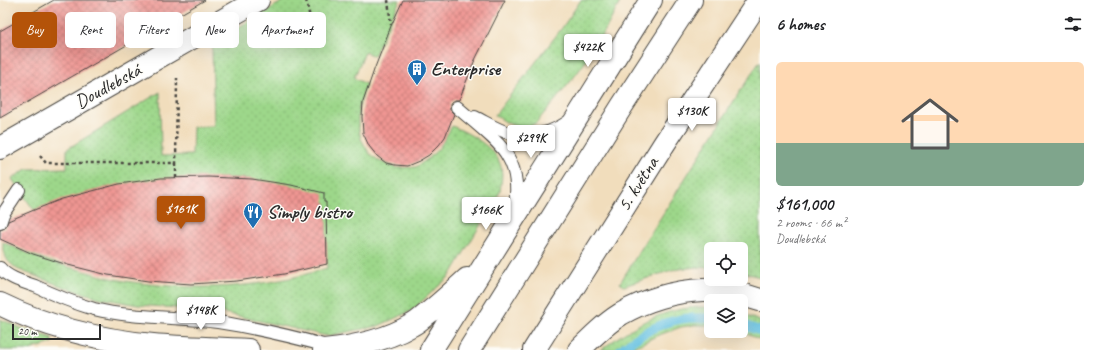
<!DOCTYPE html>
<meta charset="utf-8">
<style>
:root{--surface:#fff;--page:#f2f2f2;--text:#202124;--muted:#757577;--accent:#b45309}
body{margin:0;font-family:Caveat,sans-serif;background:var(--page);color:var(--text);height:100vh;display:flex;flex-direction:column;font-size:15px;white-space:nowrap}
*{box-sizing:border-box;margin:0}
p{font-size:13px;color:var(--muted)}
.icon{flex:none;width:22px;height:22px;fill:none;stroke:currentColor;stroke-width:2;stroke-linecap:round;stroke-linejoin:round}
.map{position:relative;flex:1;overflow:hidden}
.drawer{display:flex;flex-direction:column;background:var(--surface);width:340px}
.drawer>*{flex:none}
.hud{position:absolute;left:12px;top:12px;width:380px;height:36px;display:flex;gap:8px}
.tools{position:absolute;left:704px;top:242px;display:grid;gap:8px}
.tools a{display:grid;place-items:center;width:44px;height:44px;border-radius:6px;background:var(--surface);box-shadow:0 4px 16px #0002;font-size:20px}
.scale{position:absolute;left:12px;bottom:10px;width:89px;box-sizing:border-box;padding-left:4px;border:2px solid #2b2b2b;border-top:0;font-size:11px;line-height:14px;white-space:nowrap;color:#2b2b2b;-webkit-text-stroke:3px #fdfcf7;paint-order:stroke}
.price{position:absolute;translate:-50% -34px;padding:0 9px;border-radius:4px;background:#fff;color:#222;font-size:13px;line-height:26px;filter:drop-shadow(0 1px 2px #0008)}
.price::after{content:'';position:absolute;left:50%;top:24px;width:12px;height:9px;margin-left:-6px;background:inherit;clip-path:polygon(0 0,100% 0,50% 100%)}
.price.on{background:var(--accent);color:#fff}
ul{padding:0;list-style:none}
li{display:grid;align-content:center;gap:8px;height:212px;padding:0 16px}
li span{display:grid;place-items:center;height:124px;border-radius:6px;color:#555}
li>.icon{margin-inline-start:auto}
span .icon{width:72px;height:72px;fill:#fffc;stroke-width:1}
li b{font-size:17px}
h2{display:flex;justify-content:space-between;align-items:center;height:48px;padding:0 16px;font-size:17px}
.tag{padding:0 14px;border-radius:6px;background:var(--surface);box-shadow:0 4px 16px #0002;font-size:14px;line-height:36px}
.tag.on{background:var(--accent);color:#fff}
main{display:flex;flex:1;min-height:0}
.map>svg:first-child{display:block}
</style>
<main>
<div class="map">
<svg width="760" height="350" viewBox="0 0 760 350">
<defs>
<pattern id="grass-dots" width="8" height="8" patternUnits="userSpaceOnUse"><rect width="8" height="8" fill="#9dd78a"/><path d="M2 2h.1M6 6h.1" fill="none" stroke="#87b977" stroke-width="1.8" stroke-linecap="round"/></pattern>
<pattern id="building-cross-hatch" width="8" height="8" patternUnits="userSpaceOnUse"><rect width="8" height="8" fill="#f09693"/><path d="M0 0l8 8M0 8l8-8" fill="none" stroke="#c37b78"/></pattern>
</defs>
<rect width="100%" height="100%" fill="#fdfcf7"/>
<filter id="ink" filterUnits="userSpaceOnUse"><feTurbulence type="fractalNoise" baseFrequency=".025" numOctaves="2"/><feDisplacementMap in="SourceGraphic" scale="8" xChannelSelector="R" yChannelSelector="G"/><feConvolveMatrix kernelMatrix="1 2 1 2 8 2 1 2 1" color-interpolation-filters="sRGB"/></filter>
<filter id="wash" filterUnits="userSpaceOnUse"><feTurbulence type="fractalNoise" baseFrequency=".012" numOctaves="4" result="noise"/><feDisplacementMap in="SourceGraphic" scale="16" xChannelSelector="R" yChannelSelector="G"/><feGaussianBlur stdDeviation="0.9" result="paint"/><feColorMatrix in="noise" values="0 0 0 0 0 0 0 0 0 0 0 0 0 0 0 0 0 1.4 0 .05"/><feComposite in="paint" operator="in"/></filter>
<g filter="url(#wash)">
<rect width="100%" height="100%" fill="#f1ddbc"/>
<g fill="url(#grass-dots)" stroke="#64815a">
<path d="M285,0H400L374,56L365,52L354,78L366,84L358,110V125L361,139L369,153L379,161L397,168L416,167L429,158L440,147L452,126C469,133 497,148 501,167C503,175 501,183 500,192L450,276L411,311L378,326L327,336L202,308H177L138,305L100,298L61,286L17,269L8,261L3,251V242C27,254 52,263 77,269C98,275 119,281 140,283C202,291 267,288 327,268L326,202C302,197 278,186 254,180C243,177 231,178 220,178C155,174 95,187 34,210L12,179L26,169L67,168V149L160,92L161,156L192,155L193,127L214,126L212,47L214,42Z"/>
<path d="M581,0H621C613,15 606,30 597,44C580,72 558,97 536,123C521,132 508,124 495,115L562,28Z"/>
<path d="M760,61V277L741,272V249H711V268L696,267L672,270L624,286L620,283L634,260L737,96Z"/>
<path d="M701,307L711,308V325H694L681,327L656,336L629,350H601C630,327 663,308 701,307Z"/>
<path d="M741,314L760,321V340L747,334L737,331H741Z"/>
<path d="M0,319L21,328L52,338V343L29,350H0Z"/>
</g>
<g fill="none" stroke-linecap="round" stroke-linejoin="round">
<g stroke="#62bfe0" stroke-width="9">
<path d="M741,324L760,331"/>
<path d="M620,350C640,334 663,320 689,318C696,318 704,318 711,318"/>
</g>
</g>
<g id="blocks">
<g fill="url(#building-cross-hatch)">
<path d="M54,0H205L0,118V31Z"/>
<path d="M403,0H505L474,62L459,100H454L451,102L450,105V110L454,114L445,137L439,145L429,155L419,161L407,166L395,165L386,163L377,156L369,146L363,133L362,117L363,102L374,70L391,26Z"/>
<path d="M208,177L252,179L291,185L324,193V202H326L327,264L284,274L237,281L191,284L148,281L108,275L68,265L33,254L0,239V230L5,228L8,221L34,210L62,199L119,184L161,178Z"/>
</g>
</g>
</g>
<g filter="url(#ink)">
<use href="#blocks" fill-opacity="0" stroke="#494641" stroke-width="1"/>
<g fill="none" stroke-linecap="round" stroke-linejoin="round">
<g stroke="#494641" stroke-width="14">
<g id="lane">
<path d="M457,107C471,120 500,141 508,157C517,172 518,192 514,209"/>
<path d="M475,117C487,123 499,131 512,134C533,139 554,132 571,120"/>
<path d="M0,223L3,214L19,190"/>
<path d="M0,268C8,278 23,282 35,286C54,295 74,303 94,309C135,319 177,316 218,322C257,328 294,337 331,347"/>
</g>
</g>
<g stroke="#494641" stroke-width="24">
<path id="street" d="M0,148C86,98 172,50 258,0"/>
</g>
<g stroke="#494641" stroke-width="24">
<g id="secondary">
<path d="M0,304C47,327 100,340 153,345C184,348 216,348 248,350"/>
<path d="M324,350C354,347 385,341 412,325C418,322 422,318 427,314C441,303 454,291 467,279"/>
<path d="M431,350L651,0"/>
<path d="M469,350L622,106L691,0"/>
<path d="M534,350L664,144L759,0"/>
<path d="M579,350C592,337 605,324 621,314C645,300 675,291 703,290C722,289 742,294 760,300"/>
</g>
</g>
<g stroke="#494641" stroke-width="2.5" stroke-dasharray="3 3" stroke-linecap="butt">
<path d="M306,0L315,40"/>
<path d="M388,0L391,25"/>
<path d="M40,156L46,163H176L177,78"/>
<path d="M176,178V163"/>
</g>
<use href="#lane" stroke="#fff" stroke-width="12"/>
<use href="#street" stroke="#fff" stroke-width="22"/>
<use href="#secondary" stroke="#fff" stroke-width="22"/>
</g>
</g>
<defs>
<g id="building-pin" transform="scale(1)"><path d="M0 17L-7.5 6A9.5 9.5 0 1 1 7.5 6Z" fill="#1f6fb2" stroke="#fdfcf7"/><path d="M-4-6H4V6H1V3H-1V6H-4ZM-2.5-4.3h1.7v1.8h-1.7ZM.8-4.3h1.7v1.8H.8ZM-2.5-1h1.7V.8h-1.7ZM.8-1h1.7V.8H.8Z" fill="#fff"/></g>
<g id="restaurant-pin" transform="scale(1)"><path d="M0 17L-7.5 6A9.5 9.5 0 1 1 7.5 6Z" fill="#1f6fb2" stroke="#fdfcf7"/><path d="M-5-6h1v4h1v-4h1v4h1v-4h1v5L-1.5 .5V6h-2V.5L-5-1ZM5-6V6H3V1.5H1.5Q1.5-4 5-6Z" fill="#fff"/></g>
</defs>
<g fill-rule="evenodd">
<use href="#building-pin" x="417" y="69"/>
<use href="#restaurant-pin" x="253" y="212"/>
</g>
<g text-anchor="middle" dominant-baseline="central" stroke-width="3" stroke-linejoin="round" paint-order="stroke">
<g font-size="19" font-weight="bold" fill="#2b2b2b" stroke="#fdfcf7" text-anchor="start">
<text x="431" y="69">Enterprise</text>
<text x="267" y="212">Simply bistro</text>
</g>
<g font-size="19" fill="#2b2b2b" stroke="#fdfcf7">
<text transform="translate(108 86) rotate(-29)">Doudlebská</text>
<text transform="translate(638 184) rotate(-58)">5. května</text>
</g>
</g>
</svg>
<div class="tools">
<a><svg class="icon" aria-label="locate" viewBox="0 0 24 24"><circle cx="12" cy="12" r="6"/><path d="M12 2v4M12 18v4M2 12h4M18 12h4"/></svg></a>
<a><svg class="icon" aria-label="layers" viewBox="0 0 24 24"><path d="M12 4l9 5-9 5-9-5zM3 14l9 5 9-5"/></svg></a>
</div>
<div class="scale">20 m</div>
<b class="price" style="left:588px;top:68px">$422K</b>
<b class="price" style="left:692px;top:132px">$130K</b>
<b class="price" style="left:531px;top:159px">$299K</b>
<b class="price on" style="left:181px;top:230px">$161K</b>
<b class="price" style="left:486px;top:231px">$166K</b>
<b class="price" style="left:201px;top:331px">$148K</b>
<div class="hud">
<a class="tag on">Buy</a>
<a class="tag">Rent</a>
<a class="tag">Filters</a>
<a class="tag">New</a>
<a class="tag">Apartment</a>
</div>
</div>
<section class="drawer">
<h2>6 homes<svg class="icon" aria-label="filters" viewBox="0 0 24 24"><path d="M4 7h16M4 17h16"/><circle cx="9" cy="7" r="2"/><circle cx="15" cy="17" r="2"/></svg></h2>
<ul>
<li><span style="background:linear-gradient(#ffd9b3 65%,#7fa58c 0)"><svg class="icon" aria-label="home" viewBox="0 0 24 24"><path d="M3 11l9-7 9 7M6 9v11h12V9"/></svg></span><div><b>$161,000</b><p>2 rooms · 66 m²</p><p>Doudlebská</p></div></li>
</ul>
</section>
</main>
